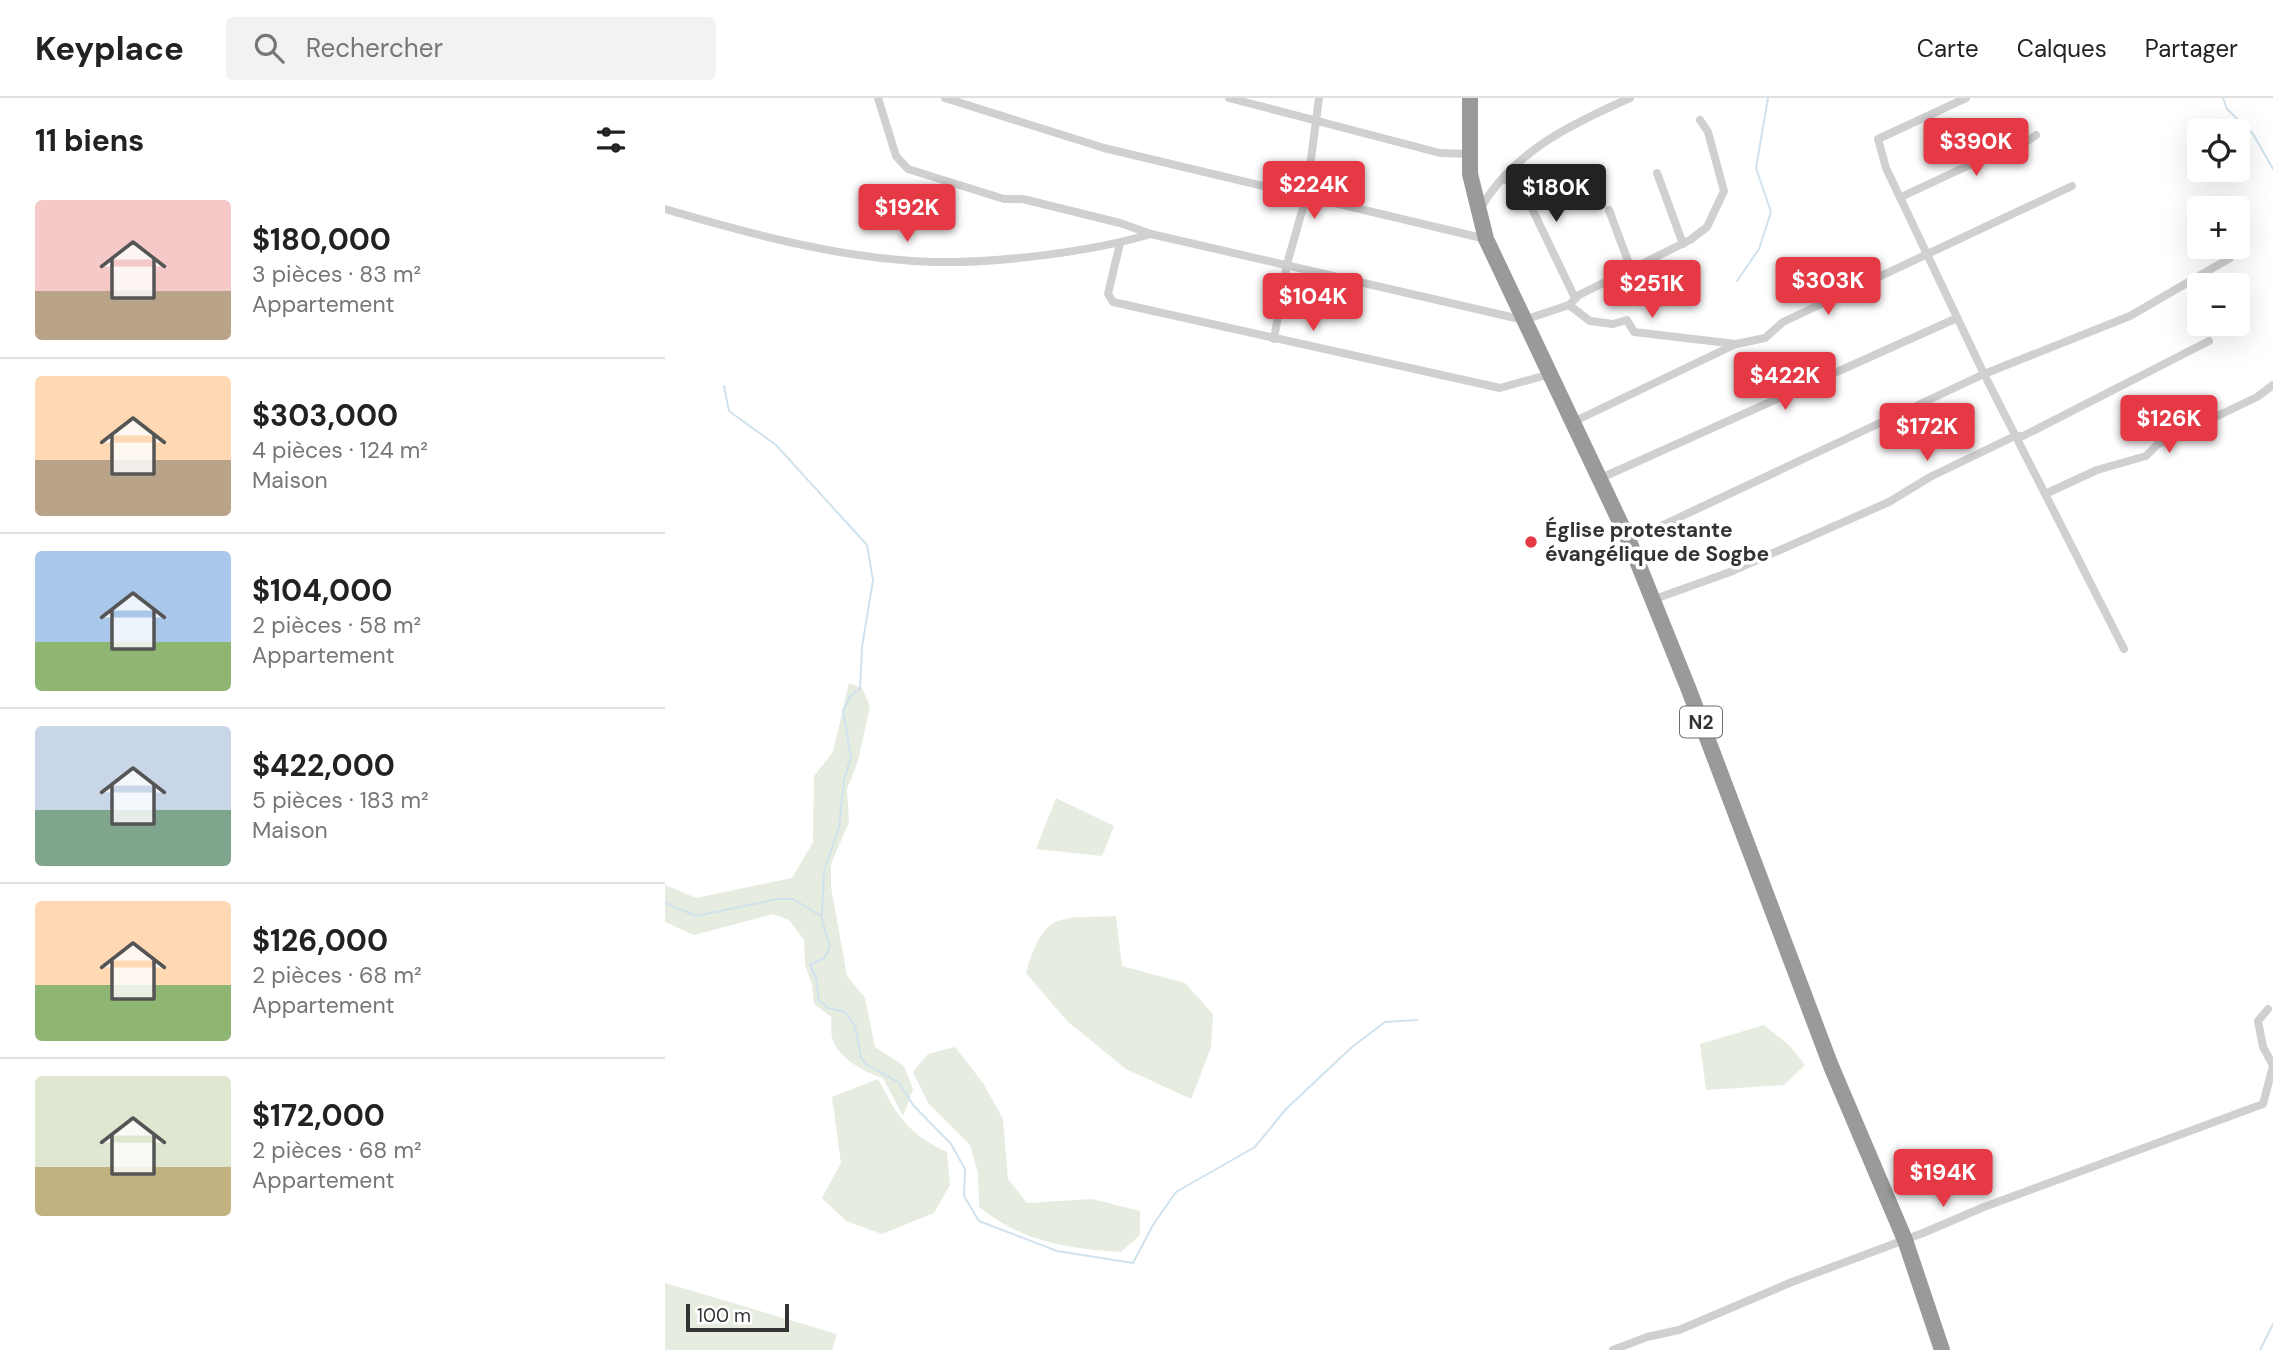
<!DOCTYPE html>
<html lang="fr">
<meta charset="utf-8">
<style>
:root{--surface:#fff;--page:#f2f2f2;--text:#222;--muted:#767676;--line:#e0e0e0;--accent:#e63946}
body{margin:0;font-family:"DM Sans",sans-serif;background:var(--page);color:var(--text);height:100vh;display:flex;flex-direction:column;font-size:26px;white-space:nowrap}
*{box-sizing:border-box;margin:0}
p{font-size:23px;color:var(--muted)}
.icon{flex:none;width:38px;height:38px;fill:none;stroke:currentColor;stroke-width:2;stroke-linecap:round;stroke-linejoin:round}
.map{position:relative;flex:1;overflow:hidden}
.sheet{display:flex;flex-direction:column;background:var(--surface);width:665px}
.sheet>*{flex:none}
.tools{position:absolute;left:1522px;top:21px;display:grid;gap:14px}
.tools a{display:grid;place-items:center;width:63px;height:63px;border-radius:7px;background:var(--surface);box-shadow:0 7px 28px #0002;font-size:35px}
.scale{position:absolute;left:21px;bottom:18px;width:103px;box-sizing:border-box;padding-left:7px;border:4px solid #333;border-top:0;font-size:19px;line-height:24px;white-space:nowrap;color:#333;-webkit-text-stroke:5px #fff;paint-order:stroke}
.price{position:absolute;translate:-50% -60px;padding:0 16px;border-radius:7px;background:var(--accent);color:#fff;font-size:23px;line-height:46px;filter:drop-shadow(0 2px 4px #0008)}
.price::after{content:'';position:absolute;left:50%;top:42px;width:21px;height:16px;margin-left:-10px;background:inherit;clip-path:polygon(0 0,100% 0,50% 100%)}
.price.current{background:#222;color:#fff}
ul{padding:0;list-style:none}
li{display:flex;align-items:center;gap:21px;height:175px;padding:0 35px}
li+li{border-top:2px solid var(--line)}
li span{display:grid;place-items:center;flex:none;width:196px;height:140px;border-radius:7px;color:#555}
li>.icon{margin-inline-start:auto}
span .icon{width:84px;height:84px;fill:#fffc;stroke-width:1}
li b{font-size:30px}
h2{display:flex;justify-content:space-between;align-items:center;height:84px;padding:0 35px;font-size:30px}
header{display:flex;align-items:center;gap:42px;box-sizing:border-box;height:98px;padding:0 35px;background:var(--surface);border-bottom:2px solid var(--line)}
header strong{font-size:33px}
nav{display:flex;gap:38px;margin-inline-start:auto;font-size:24px}
.search{width:490px;height:63px;background:var(--page);display:flex;align-items:center;gap:18px;box-sizing:border-box;padding:0 24px;border-radius:7px;color:var(--muted);font-size:26px}
main{display:flex;flex:1;min-height:0}
.map>svg:first-child{display:block}
</style>
<header>
<strong>Keyplace</strong>
<div class="search"><svg class="icon" aria-label="search" viewBox="0 0 24 24"><circle cx="10" cy="10" r="6"/><path d="M15 15l6 6"/></svg>Rechercher</div>
<nav><a>Carte</a><a>Calques</a><a>Partager</a></nav>
</header>
<main>
<section class="sheet">
<h2>11 biens<svg class="icon" aria-label="filters" viewBox="0 0 24 24"><path d="M4 7h16M4 17h16"/><circle cx="9" cy="7" r="2"/><circle cx="15" cy="17" r="2"/></svg></h2>
<ul>
<li><span style="background:linear-gradient(#f6c9c9 65%,#b9a48a 0)"><svg class="icon" aria-label="home" viewBox="0 0 24 24"><path d="M3 11l9-7 9 7M6 9v11h12V9"/></svg></span><div><b>$180,000</b><p>3 pièces · 83 m²</p><p>Appartement</p></div></li>
<li><span style="background:linear-gradient(#ffd9b3 60%,#b9a48a 0)"><svg class="icon" aria-label="home" viewBox="0 0 24 24"><path d="M3 11l9-7 9 7M6 9v11h12V9"/></svg></span><div><b>$303,000</b><p>4 pièces · 124 m²</p><p>Maison</p></div></li>
<li><span style="background:linear-gradient(#a9c7e8 65%,#8fb573 0)"><svg class="icon" aria-label="home" viewBox="0 0 24 24"><path d="M3 11l9-7 9 7M6 9v11h12V9"/></svg></span><div><b>$104,000</b><p>2 pièces · 58 m²</p><p>Appartement</p></div></li>
<li><span style="background:linear-gradient(#c9d6e8 60%,#7fa58c 0)"><svg class="icon" aria-label="home" viewBox="0 0 24 24"><path d="M3 11l9-7 9 7M6 9v11h12V9"/></svg></span><div><b>$422,000</b><p>5 pièces · 183 m²</p><p>Maison</p></div></li>
<li><span style="background:linear-gradient(#ffd9b3 60%,#8fb573 0)"><svg class="icon" aria-label="home" viewBox="0 0 24 24"><path d="M3 11l9-7 9 7M6 9v11h12V9"/></svg></span><div><b>$126,000</b><p>2 pièces · 68 m²</p><p>Appartement</p></div></li>
<li><span style="background:linear-gradient(#dfe7d0 65%,#c2b280 0)"><svg class="icon" aria-label="home" viewBox="0 0 24 24"><path d="M3 11l9-7 9 7M6 9v11h12V9"/></svg></span><div><b>$172,000</b><p>2 pièces · 68 m²</p><p>Appartement</p></div></li>
</ul>
</section>
<div class="map">
<svg width="1608" height="1252" viewBox="0 0 1608 1252">
<rect width="100%" height="100%" fill="#fff"/>
<g fill="#e6ecdf">
<path d="M184,585L197,590L205,608L193,663L182,691L184,724L166,766V789L182,878L200,900L210,949L239,968L248,991L238,1018L218,980C201,975 174,961 168,942C165,936 167,926 166,919L149,906L147,886L140,867L139,842L124,822L108,816L29,837L0,824V787L31,800L127,780L148,744L149,678L168,654Z"/>
<path d="M391,700L449,728L437,758L371,751Z"/>
<path d="M451,818L457,868L520,885L548,916L546,950L526,1001L461,971L402,923L361,875C380,812 391,821 451,818Z"/>
<path d="M1099,927L1125,948L1140,967L1119,987L1041,992L1035,946Z"/>
<path d="M290,949L318,985L338,1021L343,1081L362,1105L427,1101L475,1113V1137L456,1154C402,1151 356,1143 314,1109L313,1075L305,1047L263,1005L248,974L263,956Z"/>
<path d="M213,981C233,1019 242,1035 282,1054L285,1087L269,1115L217,1136L181,1123L157,1100L176,1065L167,999Z"/>
<path d="M0,1185L172,1236L167,1252H0Z"/>
</g>
<g fill="none" stroke-linecap="round" stroke-linejoin="round">
<g stroke="#cfe2ee" stroke-width="2">
<path d="M1558,0L1562,11L1588,36L1608,71"/>
<path d="M1072,183L1094,151L1106,114L1091,70L1103,0"/>
<path d="M59,288L64,313L111,347L202,447L208,482L197,549L195,591L186,597L178,613L186,659L179,682L174,729L159,773L157,817"/>
<path d="M0,805L31,818L113,801H128L156,818L165,849L159,860L145,867L151,880L154,903L163,910L180,914L190,928L196,959L201,966L234,985L248,1007L286,1046L300,1071L299,1098L314,1123L392,1153L468,1165L488,1127L511,1094L590,1049L621,1011L687,949L720,924L752,922"/>
<path d="M1595,1252L1608,1226"/>
</g>
<g stroke="#d0d0d0" stroke-width="8">
<path d="M213,0L231,58L243,71L339,101H358L455,125L486,136L859,222L904,207L914,197L1025,142L1042,129L1059,93L1043,34L1035,22"/>
<path d="M280,0L439,50L821,141"/>
<path d="M564,0L775,55L803,56"/>
<path d="M1301,0L1213,41L1221,70L1319,276L1459,551"/>
<path d="M992,75L1018,146"/>
<path d="M839,81L859,94L910,200"/>
<path d="M1236,99L1328,56L1350,52L1371,37"/>
<path d="M0,111C86,136 180,162 271,164C333,165 426,154 486,136"/>
<path d="M944,112L966,171"/>
<path d="M814,113C847,54 906,26 965,0"/>
<path d="M455,145L443,196L448,204L835,290L885,276"/>
<path d="M904,207L925,223L948,226L962,222L969,234L1071,246"/>
<path d="M609,241L622,166L641,99L654,0"/>
<path d="M908,324L1071,246L1100,240L1118,224L1407,88"/>
<path d="M936,380L1292,220"/>
<path d="M1380,396L1432,372L1481,358L1492,347L1592,299L1608,287"/>
<path d="M964,443L1319,276L1465,218L1565,160"/>
<path d="M987,502L1065,474L1224,404L1265,379L1350,338H1358L1544,243"/>
<path d="M1603,911L1593,923L1598,949L1608,967"/>
<path d="M948,1252L982,1239L1014,1232L1127,1184L1258,1135L1319,1109L1598,1006L1608,968"/>
</g>
<path stroke="#9a9a9a" stroke-width="16" d="M805,0V76L821,141L964,443L1024,592L1166,968L1240,1142L1277,1252"/>
</g>
<circle fill="#e63946" stroke="#fff" stroke-width="2.5" cx="866" cy="444" r="7"/>
<g text-anchor="middle" dominant-baseline="central" stroke-width="7" stroke-linejoin="round" paint-order="stroke">
<rect fill="#fff" stroke="#707070" stroke-width="2" x="1015" y="608.5" width="42" height="31" rx="5"/>
<g font-size="19" font-weight="bold" fill="#333">
<text x="1036" y="624">N2</text>
</g>
<g font-size="21" font-weight="bold" fill="#333" stroke="#fff" text-anchor="start">
<text x="880" y="432">Église protestante<tspan x="880" dy="24">évangélique de Sogbe</tspan></text>
</g>
</g>
</svg>
<div class="tools">
<a><svg class="icon" aria-label="locate" viewBox="0 0 24 24"><circle cx="12" cy="12" r="6"/><path d="M12 2v4M12 18v4M2 12h4M18 12h4"/></svg></a>
<a>+</a>
<a>−</a>
</div>
<div class="scale">100 m</div>
<b class="price" style="left:1311px;top:80px">$390K</b>
<b class="price" style="left:649px;top:123px">$224K</b>
<b class="price current" style="left:891px;top:126px">$180K</b>
<b class="price" style="left:242px;top:146px">$192K</b>
<b class="price" style="left:1163px;top:219px">$303K</b>
<b class="price" style="left:987px;top:222px">$251K</b>
<b class="price" style="left:648px;top:235px">$104K</b>
<b class="price" style="left:1120px;top:314px">$422K</b>
<b class="price" style="left:1504px;top:357px">$126K</b>
<b class="price" style="left:1262px;top:365px">$172K</b>
<b class="price" style="left:1278px;top:1111px">$194K</b>
</div>
</main>
